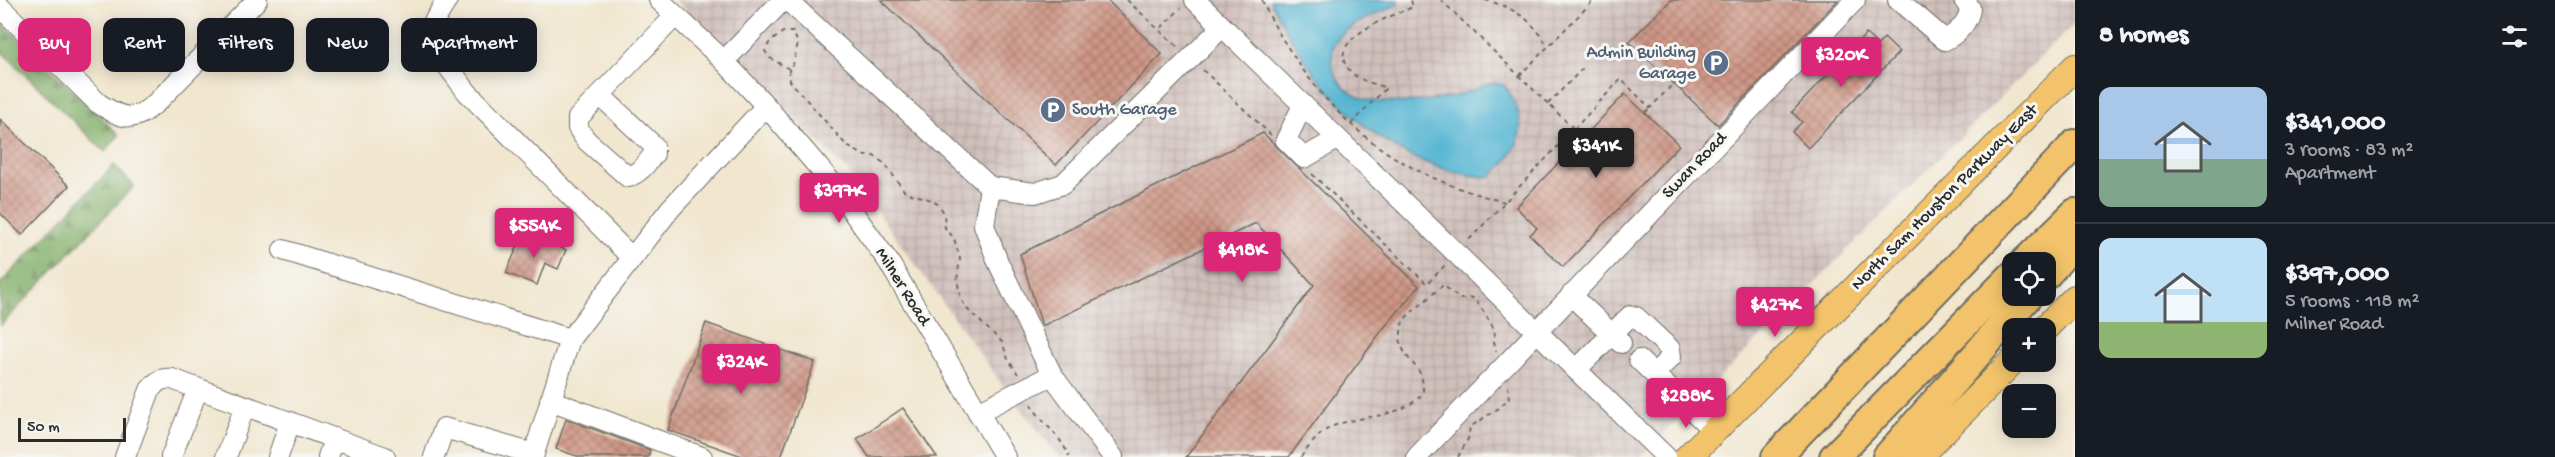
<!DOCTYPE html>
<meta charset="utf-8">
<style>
:root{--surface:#171b24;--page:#242831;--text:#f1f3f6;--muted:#9ea1a6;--line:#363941;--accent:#db2777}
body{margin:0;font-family:"Gochi Hand",sans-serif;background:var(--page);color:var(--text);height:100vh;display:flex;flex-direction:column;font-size:22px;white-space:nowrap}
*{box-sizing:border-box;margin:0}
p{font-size:20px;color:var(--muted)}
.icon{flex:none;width:33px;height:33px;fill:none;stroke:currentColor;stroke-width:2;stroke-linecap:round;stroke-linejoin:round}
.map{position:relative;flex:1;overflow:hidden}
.panel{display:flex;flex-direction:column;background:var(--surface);width:480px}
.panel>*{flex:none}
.hud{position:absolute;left:18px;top:18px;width:570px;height:54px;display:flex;gap:12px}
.fabs{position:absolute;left:2002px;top:252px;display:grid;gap:12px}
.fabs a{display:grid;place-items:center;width:54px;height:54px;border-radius:12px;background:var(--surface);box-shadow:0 3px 15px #0003;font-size:30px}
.scale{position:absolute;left:18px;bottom:15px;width:108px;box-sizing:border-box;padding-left:6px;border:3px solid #2b2b2b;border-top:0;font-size:16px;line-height:21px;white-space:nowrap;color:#2b2b2b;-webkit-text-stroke:4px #f6f6f2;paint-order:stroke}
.price{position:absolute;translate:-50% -51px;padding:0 14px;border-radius:6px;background:var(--accent);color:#fff;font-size:20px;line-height:39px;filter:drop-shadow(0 2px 3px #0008)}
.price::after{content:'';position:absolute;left:50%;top:36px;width:18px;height:14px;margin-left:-9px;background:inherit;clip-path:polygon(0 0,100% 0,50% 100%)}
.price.on{background:#222;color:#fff}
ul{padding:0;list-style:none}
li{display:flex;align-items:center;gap:18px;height:150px;padding:0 24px}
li+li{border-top:2px solid var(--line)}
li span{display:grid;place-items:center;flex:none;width:168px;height:120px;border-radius:12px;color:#555}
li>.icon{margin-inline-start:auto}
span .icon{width:72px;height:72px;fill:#fffc;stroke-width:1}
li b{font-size:26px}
h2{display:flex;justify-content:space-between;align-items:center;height:72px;padding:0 24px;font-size:26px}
.pill{padding:0 21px;border-radius:12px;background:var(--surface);box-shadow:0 3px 15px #0003;font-size:21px;line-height:54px}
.pill.on{background:var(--accent);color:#fff}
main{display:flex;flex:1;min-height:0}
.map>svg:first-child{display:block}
</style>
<main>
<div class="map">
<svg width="2075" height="457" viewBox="0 0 2075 457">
<defs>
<pattern id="industrial-grid" width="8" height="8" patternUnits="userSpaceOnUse" patternTransform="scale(1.5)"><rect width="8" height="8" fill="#d0c0bc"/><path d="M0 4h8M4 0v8" fill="none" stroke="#b3a5a2"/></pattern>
<pattern id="forest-firs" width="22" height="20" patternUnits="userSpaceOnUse" patternTransform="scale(1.5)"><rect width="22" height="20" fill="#81ae67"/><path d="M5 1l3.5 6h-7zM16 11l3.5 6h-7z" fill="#6a8e55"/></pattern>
<pattern id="building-cross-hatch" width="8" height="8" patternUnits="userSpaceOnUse" patternTransform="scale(1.5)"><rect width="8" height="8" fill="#cf9786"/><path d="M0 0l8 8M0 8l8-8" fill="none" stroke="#a87b6e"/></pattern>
</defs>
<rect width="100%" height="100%" fill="#f6f6f2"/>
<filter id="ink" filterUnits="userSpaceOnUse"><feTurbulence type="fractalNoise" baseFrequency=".0167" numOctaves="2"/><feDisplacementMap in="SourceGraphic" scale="12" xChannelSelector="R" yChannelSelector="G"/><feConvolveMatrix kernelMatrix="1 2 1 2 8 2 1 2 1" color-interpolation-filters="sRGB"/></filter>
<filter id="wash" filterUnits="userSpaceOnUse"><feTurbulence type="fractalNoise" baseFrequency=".008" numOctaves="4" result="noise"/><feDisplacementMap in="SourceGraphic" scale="24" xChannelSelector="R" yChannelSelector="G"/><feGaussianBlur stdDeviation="1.35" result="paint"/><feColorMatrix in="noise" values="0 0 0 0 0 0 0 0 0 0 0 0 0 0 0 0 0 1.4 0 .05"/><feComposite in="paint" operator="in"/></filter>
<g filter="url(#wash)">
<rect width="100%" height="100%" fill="#f1e6ce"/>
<path fill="url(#industrial-grid)" d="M675,0H2075V23L1640,457H1059L1009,394L847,170Z"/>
<g fill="url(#forest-firs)" stroke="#566c49" stroke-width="1.5">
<path d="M0,21L119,135L105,152L0,50Z"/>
<path d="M114,165L134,186L0,326V284Z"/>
</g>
<path fill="#55b5d3" stroke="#40707f" stroke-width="1.5" d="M1270,0H1398V4C1378,15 1351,21 1336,41C1330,50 1331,67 1336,76C1354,108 1391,103 1421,101C1435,99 1449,99 1462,94C1474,91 1488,80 1501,84C1507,86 1509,92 1512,97C1524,121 1524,138 1507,160C1501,167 1496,174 1487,177C1384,169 1312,87 1270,0Z"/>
<g id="blocks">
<g fill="url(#building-cross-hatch)">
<path d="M881,0H1107L1162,54L1056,165Z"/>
<path d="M1671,0H1838L1718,125L1629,42Z"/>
<path d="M1866,34L1878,45L1884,38L1899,52L1808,148L1792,132L1802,122L1792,112Z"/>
<path d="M1625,94L1679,145L1563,267L1530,235L1537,228L1516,207Z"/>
<path d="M0,119L69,186L22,235L0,213Z"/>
<path d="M1263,133L1419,286L1383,329L1289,457H1186L1314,285L1256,223L1042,326L1020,254Z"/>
<path d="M523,234L566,250L558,269L545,263L537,285L506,273Z"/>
<path d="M706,323L815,362L781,457H745L668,430Z"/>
<path d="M903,408L937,457H869L857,439Z"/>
<path d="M566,419L650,450L648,457H580L556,449Z"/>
</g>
</g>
</g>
<g filter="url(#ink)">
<use href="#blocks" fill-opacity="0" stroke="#706c64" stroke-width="1.5"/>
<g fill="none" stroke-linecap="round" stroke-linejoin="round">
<g stroke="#706c64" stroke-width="22">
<g id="minor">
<path d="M447,0L430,28L435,49L467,92L632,258"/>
<path d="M659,0L724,61L766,106L832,183L888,261L1005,457"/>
<path d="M787,0L990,187L1035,193L1063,184L1222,27"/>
<path d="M1195,0L1666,457"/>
<path d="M1898,0L1945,40C1957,34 1969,22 1970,8L1964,0"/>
<path d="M0,7L98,103C124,120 134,123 158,101L257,0"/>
<path d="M724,61L783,0"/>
<path d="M600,95L654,146V154C646,164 640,173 628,177L586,140L578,128V118L675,16"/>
<path d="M1303,105L1286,140L1304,158L1337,139"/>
<path d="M990,187L984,225L998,262L1052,375L1113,457"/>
<path d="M283,250L570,339"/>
<path d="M1571,295L1621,343"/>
<path d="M1639,360L1714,431"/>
<path d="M1576,370L1630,316L1636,317L1670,349L1671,357L1654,374"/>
<path d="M550,400L702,457"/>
<path d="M978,412L1052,375"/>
<path d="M125,457L150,390C157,381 161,378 172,379L385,457"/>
<path d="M171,457L198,389"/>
<path d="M226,457L245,406"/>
<path d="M278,457L290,422"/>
<path d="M328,457L334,438"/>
<path d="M434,457L444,428L534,454"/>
<path d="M533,457L570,339L670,209L766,106"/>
<path d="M1417,457L1855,0"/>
</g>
</g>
<g stroke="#706c64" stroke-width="28">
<g id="major">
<path d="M2045,328L2075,298"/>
<path d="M1688,457L2075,67"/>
<path d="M1918,457L2013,361"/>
</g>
</g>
<g stroke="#706c64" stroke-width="32">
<g id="highway">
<path d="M2025,262L2075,213"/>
<path d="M2046,275L2075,242"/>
<path d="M1776,457L2075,144"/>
<path d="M1834,457L2013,275"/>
<path d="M1887,457L2028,296"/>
</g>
</g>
<g stroke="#706c64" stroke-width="2" stroke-dasharray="4.5 4.5" stroke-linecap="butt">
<path d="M1127,0L1159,30"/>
<path d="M1262,0C1272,24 1286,45 1301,67C1354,142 1417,180 1505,202"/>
<path d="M1441,0L1574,129L1468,241"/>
<path d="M1454,0H1456"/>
<path d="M1485,0C1513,7 1534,20 1547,46"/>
<path d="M1177,46L1159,30L1181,8"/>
<path d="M789,69L770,58L765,51L769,43L783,32H793L798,43L793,65L789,69L790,81L847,146L865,156H874L885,164L905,192L932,200L939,205L944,213L945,228L954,238L960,259L957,280L961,299L966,308L1002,342L1008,359L1018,374"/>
<path d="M1203,70L1271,135"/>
<path d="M1519,76L1594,0"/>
<path d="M1548,104L1583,68"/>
<path d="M1645,113L1650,108"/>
<path d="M1351,124L1386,88C1376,84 1360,81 1352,73C1319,41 1391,16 1413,7L1411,0"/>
<path d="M1574,129L1621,79L1650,108L1674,83"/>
<path d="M1312,174L1427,284L1445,265"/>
<path d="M1031,404C1042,424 1061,435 1069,457"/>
<path d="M1301,457C1310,445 1321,430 1336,425C1366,414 1401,419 1423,393C1424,366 1412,368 1403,349C1398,341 1402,329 1403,320L1443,285L1460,299L1473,298C1483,308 1487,319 1495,330L1494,341L1496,351"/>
<path d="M1458,457L1468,439L1470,427L1499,408L1509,398L1508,387"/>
</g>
<use href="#minor" stroke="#fff" stroke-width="20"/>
<use href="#major" stroke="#f2c36a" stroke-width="26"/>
<use href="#highway" stroke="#f2c36a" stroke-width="28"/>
</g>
</g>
<defs>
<g id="parking-disc" transform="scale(1.35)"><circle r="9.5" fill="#5c6f8a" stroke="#f6f6f2"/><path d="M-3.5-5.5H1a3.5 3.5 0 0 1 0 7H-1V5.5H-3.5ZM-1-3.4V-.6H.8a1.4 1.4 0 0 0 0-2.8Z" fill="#fff"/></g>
</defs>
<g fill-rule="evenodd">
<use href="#parking-disc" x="1716" y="63"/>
<use href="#parking-disc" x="1053" y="110"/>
</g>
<g text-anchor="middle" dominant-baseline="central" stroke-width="6" stroke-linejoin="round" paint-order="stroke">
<g font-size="18" fill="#4e5e75" stroke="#f6f6f2" text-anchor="end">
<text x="1696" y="53">Admin Building<tspan x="1696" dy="21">Garage</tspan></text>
<text x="1072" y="110" text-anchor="start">South Garage</text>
</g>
<g font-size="18" fill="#2b2b2b" stroke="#f6f6f2">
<text transform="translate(1695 166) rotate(-46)">Swan Road</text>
<text transform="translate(1945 198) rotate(-45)">North Sam Houston Parkway East</text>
<text transform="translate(902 287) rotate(58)">Milner Road</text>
</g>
</g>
</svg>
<div class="fabs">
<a><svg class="icon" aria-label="locate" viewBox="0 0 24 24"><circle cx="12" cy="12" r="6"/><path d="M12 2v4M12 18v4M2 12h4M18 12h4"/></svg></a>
<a>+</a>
<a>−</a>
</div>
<div class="scale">50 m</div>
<b class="price" style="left:1841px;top:88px">$320K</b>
<b class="price on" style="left:1596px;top:179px">$341K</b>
<b class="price" style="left:839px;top:224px">$397K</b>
<b class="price" style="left:534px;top:259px">$554K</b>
<b class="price" style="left:1242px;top:283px">$418K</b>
<b class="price" style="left:1775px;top:338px">$427K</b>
<b class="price" style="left:741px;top:395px">$324K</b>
<b class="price" style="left:1686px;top:429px">$288K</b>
<div class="hud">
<a class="pill on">Buy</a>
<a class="pill">Rent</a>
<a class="pill">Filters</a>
<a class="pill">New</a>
<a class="pill">Apartment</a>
</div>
</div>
<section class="panel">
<h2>8 homes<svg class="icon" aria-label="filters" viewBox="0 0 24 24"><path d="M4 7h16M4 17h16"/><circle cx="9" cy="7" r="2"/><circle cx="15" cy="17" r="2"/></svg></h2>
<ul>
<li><span style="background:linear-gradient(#a9c7e8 60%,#7fa58c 0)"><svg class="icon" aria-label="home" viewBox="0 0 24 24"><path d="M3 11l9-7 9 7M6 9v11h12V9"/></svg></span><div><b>$341,000</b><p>3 rooms · 83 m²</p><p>Apartment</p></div></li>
<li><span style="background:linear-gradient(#bfe0f5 70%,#8fb573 0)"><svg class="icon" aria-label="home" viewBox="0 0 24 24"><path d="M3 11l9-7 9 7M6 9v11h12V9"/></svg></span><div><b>$397,000</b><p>5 rooms · 118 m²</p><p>Milner Road</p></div></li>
</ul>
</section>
</main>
